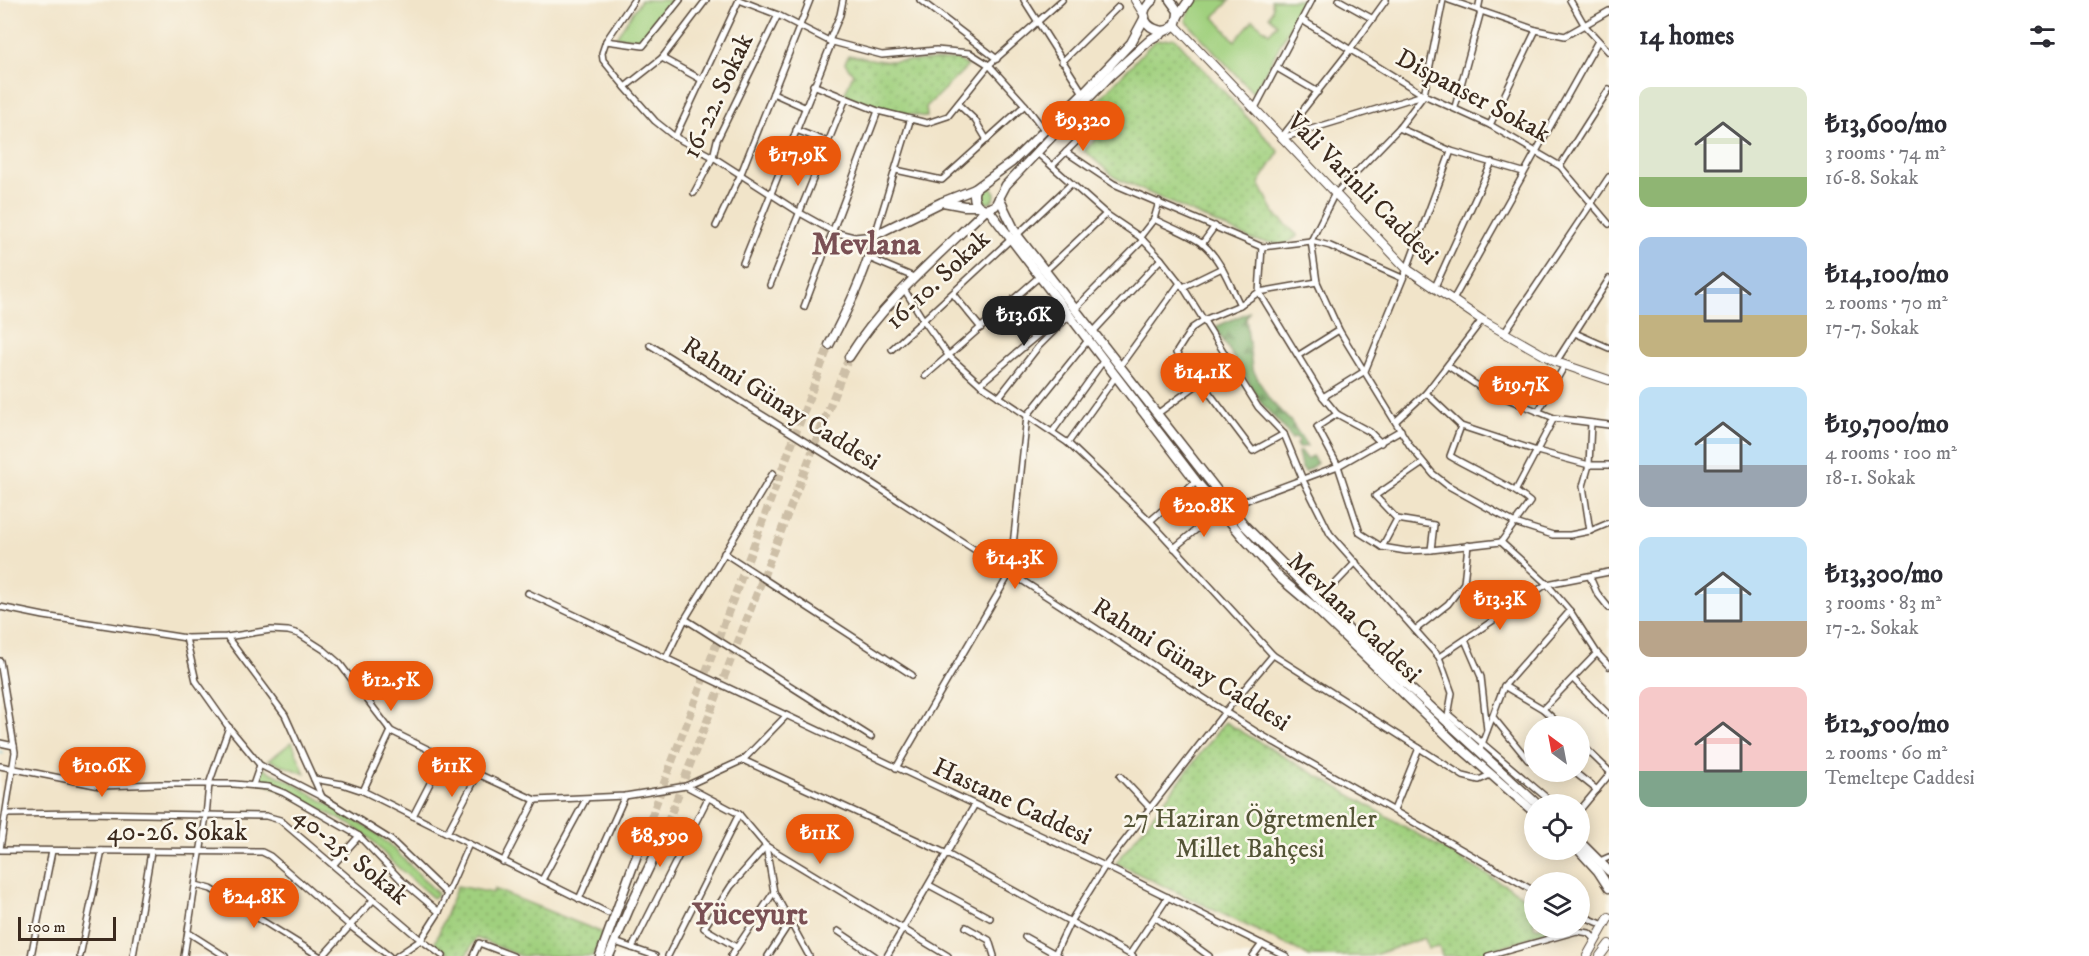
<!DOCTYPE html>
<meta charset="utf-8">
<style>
:root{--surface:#fff;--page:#f2f2f3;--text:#2b2b33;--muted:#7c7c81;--accent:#ea580c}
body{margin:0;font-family:"IM FELL DW Pica",serif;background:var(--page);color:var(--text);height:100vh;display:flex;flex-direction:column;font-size:22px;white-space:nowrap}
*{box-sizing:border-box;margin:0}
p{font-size:20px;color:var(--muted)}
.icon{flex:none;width:33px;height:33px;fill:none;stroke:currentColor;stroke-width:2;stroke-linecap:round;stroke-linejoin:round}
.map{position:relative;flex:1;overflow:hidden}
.side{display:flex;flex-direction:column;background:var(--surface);width:480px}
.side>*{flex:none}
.needle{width:39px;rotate:328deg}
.buttons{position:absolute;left:1524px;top:716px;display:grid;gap:12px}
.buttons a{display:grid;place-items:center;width:66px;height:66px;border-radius:50%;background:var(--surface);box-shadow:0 3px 15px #0003;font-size:30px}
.scale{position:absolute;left:18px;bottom:15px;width:98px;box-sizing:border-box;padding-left:6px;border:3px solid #3b2a1e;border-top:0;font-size:16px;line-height:21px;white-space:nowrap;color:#3b2a1e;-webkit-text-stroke:4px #fbf7ec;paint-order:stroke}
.price{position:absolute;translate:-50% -51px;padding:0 14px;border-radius:21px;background:var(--accent);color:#fff;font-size:20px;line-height:39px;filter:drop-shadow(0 2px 3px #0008)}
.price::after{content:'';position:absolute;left:50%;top:36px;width:18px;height:14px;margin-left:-9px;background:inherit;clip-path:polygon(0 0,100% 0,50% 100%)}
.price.active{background:#222;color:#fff}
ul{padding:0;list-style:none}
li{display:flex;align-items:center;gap:18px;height:150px;padding:0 30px}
li span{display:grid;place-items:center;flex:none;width:168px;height:120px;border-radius:12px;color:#555}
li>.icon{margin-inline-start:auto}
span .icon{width:72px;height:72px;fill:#fffc;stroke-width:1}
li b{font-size:26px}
h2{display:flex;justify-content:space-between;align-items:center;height:72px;padding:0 30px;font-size:26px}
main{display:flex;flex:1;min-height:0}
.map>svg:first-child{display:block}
</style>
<main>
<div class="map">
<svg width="1609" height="956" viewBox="0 0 1609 956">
<defs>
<pattern id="forest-firs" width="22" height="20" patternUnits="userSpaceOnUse" patternTransform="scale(1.5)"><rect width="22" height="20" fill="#80b26d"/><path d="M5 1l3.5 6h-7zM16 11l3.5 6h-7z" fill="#6a9159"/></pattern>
<pattern id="park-dots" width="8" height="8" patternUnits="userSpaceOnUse" patternTransform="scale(1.5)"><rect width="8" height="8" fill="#a0d07e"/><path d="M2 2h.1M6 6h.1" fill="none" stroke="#84a967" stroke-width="1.8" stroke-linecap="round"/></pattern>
</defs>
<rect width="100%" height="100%" fill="#fbf7ec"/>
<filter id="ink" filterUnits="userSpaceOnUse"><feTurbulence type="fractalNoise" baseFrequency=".0167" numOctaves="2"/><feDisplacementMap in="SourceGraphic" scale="12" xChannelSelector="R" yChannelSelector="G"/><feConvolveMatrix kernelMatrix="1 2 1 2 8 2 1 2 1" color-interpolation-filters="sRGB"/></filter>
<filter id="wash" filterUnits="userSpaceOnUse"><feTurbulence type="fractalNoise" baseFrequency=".008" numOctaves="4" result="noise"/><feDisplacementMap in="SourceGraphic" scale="24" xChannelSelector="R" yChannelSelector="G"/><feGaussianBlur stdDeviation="1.35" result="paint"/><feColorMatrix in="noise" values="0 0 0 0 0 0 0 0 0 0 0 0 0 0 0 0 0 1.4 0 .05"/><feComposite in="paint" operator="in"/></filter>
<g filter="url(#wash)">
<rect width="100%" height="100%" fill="#f1e4c9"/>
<g fill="#a0d07e" stroke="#6e7d4e" stroke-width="1.5">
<path d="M641,0H673L669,8L644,39L616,37Z"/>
<path d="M1196,0H1230L1214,17L1235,41L1253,20L1269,33L1277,24L1269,16C1273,11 1274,6 1271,0H1304L1254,94L1186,21L1190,6Z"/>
<circle cx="987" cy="195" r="8"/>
<path d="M292,742L305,774L269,760Z"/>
<path d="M262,768L293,783L373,831L394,849L438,894L433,898L392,862L370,838L351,825L301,799L259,781Z"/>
</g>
<g fill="url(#forest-firs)" stroke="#5e6e46" stroke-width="1.5">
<path d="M1249,312L1246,318L1252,368L1269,399L1291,422L1307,446L1298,448L1296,444L1299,442L1296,437L1292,439L1283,427L1262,404L1215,327Z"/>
<path d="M1298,452H1301L1306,459L1312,456L1317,463L1305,472L1301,467Z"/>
</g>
<g fill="url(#park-dots)" stroke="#6e7d4e" stroke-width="1.5">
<path d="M1175,38L1279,152L1259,183L1275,214L1298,236L1285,245L1253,240L1116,178L1084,151L1108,127L1094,105L1154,41Z"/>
<path d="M848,55L882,61L958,60L968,66L926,107L927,117L885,110L844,95L853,74L845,63Z"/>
<path d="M1225,722L1534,902V927H1551L1550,930L1475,956H1442L1439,947L1428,949L1425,938L1371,956H1310L1116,863Z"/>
<path d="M457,886L493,893L494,889L603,933L593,956H521L476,938L466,956H452L435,943Z"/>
</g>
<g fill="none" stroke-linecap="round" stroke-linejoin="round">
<path stroke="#50bbcc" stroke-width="2" d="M0,752L2,753"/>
</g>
</g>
<g filter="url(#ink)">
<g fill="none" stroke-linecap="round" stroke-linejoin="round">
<g stroke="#cdbfa7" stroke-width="8" stroke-dasharray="8 4" stroke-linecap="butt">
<path d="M638,852L829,345"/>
<path d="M654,857L849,357"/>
</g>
<g stroke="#564638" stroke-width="8">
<g id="street">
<path d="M634,0L606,41L602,53L603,60L625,87L655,121L675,137L713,157L800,213L834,232L854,237L875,235L910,121"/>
<path d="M739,0L778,15L829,41L882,55L936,50L970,53L989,65L1025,105L1045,131"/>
<path d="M920,0L997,59"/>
<path d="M1024,0L1083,93"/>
<path d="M1339,0L1373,19"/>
<path d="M1443,0L1424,95L1399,128L1334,195L1311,241L1317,282L1339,330L1410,446L1433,474L1447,485L1515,523L1553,535H1570L1590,531L1609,523"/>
<path d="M1449,0L1536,30L1565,36L1609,11"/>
<path d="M1570,0L1585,26L1609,52"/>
<path d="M1478,10L1480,0"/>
<path d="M1302,20L1424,95L1490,125L1560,166L1609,224"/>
<path d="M606,41L643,46L680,0"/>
<path d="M829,41L840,15L843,0"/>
<path d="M662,58L702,80"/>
<path d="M1062,62L1118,7"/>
<path d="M1277,68L1318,92"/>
<path d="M813,85L878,111L927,123L948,116L989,65L1062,0"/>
<path d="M625,87L662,58L706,0"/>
<path d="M773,93L804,107"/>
<path d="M958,104L975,120L987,140"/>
<path d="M1455,107L1481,11"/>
<path d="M1254,110L1312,0"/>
<path d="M1490,125L1536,30"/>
<path d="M1399,128L1451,151L1523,172"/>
<path d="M796,130L828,142"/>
<path d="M675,137L739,0"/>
<path d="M1281,138L1350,50L1386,0"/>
<path d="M1282,138L1423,95"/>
<path d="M1036,152L1106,214L1140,237L1161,259L1183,287L1258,407L1284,434L1303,480L1330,534L1439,657L1452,693L1447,722"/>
<path d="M1066,152L1114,184L1262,247L1311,241L1330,246L1402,278"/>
<path d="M1052,166L1097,121"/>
<path d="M1560,166L1609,89"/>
<path d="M896,170L942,180L1025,105"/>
<path d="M694,193L713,157L717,140L778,15"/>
<path d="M1154,219C1169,227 1190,234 1204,245C1221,260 1230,285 1240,305"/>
<path d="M716,226L740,176L810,0"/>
<path d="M1017,235L1071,184"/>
<path d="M1140,237L1154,219L1159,202"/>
<path d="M1202,244L1215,226"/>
<path d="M1262,247L1259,292L1323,397L1337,414L1370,432L1381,443"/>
<path d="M869,258L916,278"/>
<path d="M743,263L832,42"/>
<path d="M1045,271L1106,214"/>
<path d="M770,285L846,98"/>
<path d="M1183,287L1222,268"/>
<path d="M904,289L924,321L948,355L980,384L1068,443L1150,521L1273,655L1463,776L1479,780L1490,775"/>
<path d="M1434,289L1492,162"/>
<path d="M953,294L981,328"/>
<path d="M1453,300L1598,41"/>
<path d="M804,307L878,111"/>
<path d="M1003,308L1034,338"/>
<path d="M1075,309L1143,240"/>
<path d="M1093,332L1161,259"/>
<path d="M1505,332L1609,177"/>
<path d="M1575,333L1609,348"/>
<path d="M650,345L870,482L1258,733L1534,891"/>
<path d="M892,349L1010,240"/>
<path d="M1299,355L1339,330"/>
<path d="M1556,362L1609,279"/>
<path d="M1120,366L1180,283"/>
<path d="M1448,366L1481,388L1554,418L1609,425"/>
<path d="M925,376L1040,276"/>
<path d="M980,384L1066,311"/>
<path d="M1426,393L1461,426L1537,451L1589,465H1609"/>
<path d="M999,397L1038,347L1070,315"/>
<path d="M1323,397L1365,371L1407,269L1451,151"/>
<path d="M1538,412L1565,365"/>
<path d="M1157,414L1201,382L1232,365"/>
<path d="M1337,414L1317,427L1338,466L1360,533L1382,547L1406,551L1431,550L1501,542L1547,584L1609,572"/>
<path d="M1396,421L1426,393L1482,320"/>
<path d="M1461,426L1450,456C1477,472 1507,483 1530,502L1501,542"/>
<path d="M1053,431L1104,360"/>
<path d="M1284,434L1253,451L1201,382L1176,353L1192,328L1204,320L1240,305L1259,292L1317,282"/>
<path d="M1068,443L1116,376"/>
<path d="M1423,463L1375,496L1397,519L1434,525L1431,550"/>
<path d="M1516,490L1554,418"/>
<path d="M1228,507L1338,466L1401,430"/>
<path d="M1150,521L1196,481"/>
<path d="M1590,531L1583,486L1589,465L1591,423"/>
<path d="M1382,547L1397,519"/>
<path d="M1174,548L1220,510"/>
<path d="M724,553L912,675"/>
<path d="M1590,577L1597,593L1609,608"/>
<path d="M1464,583L1507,612"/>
<path d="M1334,585L1356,562"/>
<path d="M528,593L1105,866L1286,956"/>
<path d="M0,607L44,616L186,638L227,637L271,630L288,631L299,634L324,650L340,664L391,731L478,774L535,800L625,796L686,786L743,760L786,716"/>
<path d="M1570,611L1597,653L1609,666"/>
<path d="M685,619L871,737"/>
<path d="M1415,630L1448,604L1464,583L1468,545"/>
<path d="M227,637L285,715L322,797"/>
<path d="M186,638L196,681L227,725L260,765L322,797L391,840L447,894"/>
<path d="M1465,640L1481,677L1487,730"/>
<path d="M1439,657L1547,584L1570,611L1504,686L1479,752"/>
<path d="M666,658L685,619L773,473"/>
<path d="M0,661L15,752L0,849"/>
<path d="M1573,679L1609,715"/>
<path d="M1504,686L1543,709L1561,726"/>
<path d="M1543,709L1597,653"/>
<path d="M1449,715L1554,804"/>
<path d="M1493,717L1528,760L1534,756"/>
<path d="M0,743L14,746"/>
<path d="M1580,743L1609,771"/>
<path d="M743,760L945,853L1133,956"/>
<path d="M0,766L100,786L160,784H234L269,787L284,793L359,836L401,880L439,912"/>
<path d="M896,768L1010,573L1027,416L1089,339"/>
<path d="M1573,771L1597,790"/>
<path d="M1120,776L1150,808"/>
<path d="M314,779L342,784L363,791L608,913"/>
<path d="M253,785L260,765"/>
<path d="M686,786L739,814L766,846L948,956"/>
<path d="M363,791L391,731"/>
<path d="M1394,810L1419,748"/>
<path d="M1580,810L1609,775"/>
<path d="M6,814L85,813L266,816L280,820L421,940L443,956"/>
<path d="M413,816L443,758"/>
<path d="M447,833L478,774"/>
<path d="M766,846L774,892L809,956"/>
<path d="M0,850L262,852L270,856L349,925L389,956"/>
<path d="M1600,861L1609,857"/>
<path d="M503,862L535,800"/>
<path d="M334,864L359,836"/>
<path d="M542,880L586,799"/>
<path d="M196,885L211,889L319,956"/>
<path d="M929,885L990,918"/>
<path d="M579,899L625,796"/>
<path d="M1580,915L1604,925"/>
<path d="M1155,917L1209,956"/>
<path d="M966,927L989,940L994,956"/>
<path d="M838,931L875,956"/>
<path d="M189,933L225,956"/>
<path d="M1025,937L1059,956"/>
<path d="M615,942L655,956"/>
<path d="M736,947L704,928L731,886L766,846"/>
<path d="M632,948L708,798"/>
<path d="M1130,954L1168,897"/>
<path d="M31,956L52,851"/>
<path d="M80,956L102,851"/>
<path d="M133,956L151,852"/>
<path d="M184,956L206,816L209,784L229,727"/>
<path d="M323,956L374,899"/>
<path d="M397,956L421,940L439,912L469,844"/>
<path d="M473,956L479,943L513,956"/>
<path d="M668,956L739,814"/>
<path d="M731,956L774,892"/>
<path d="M768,956L790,922"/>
<path d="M887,956L974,806"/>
<path d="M1054,956L1070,922L1105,866L1225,712L1273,655"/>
<path d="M1253,956L1262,944"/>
<path d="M1488,956L1577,931L1589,933L1596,940"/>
</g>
</g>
<g stroke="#564638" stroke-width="10">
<g id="secondary">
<path d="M1135,0L1145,16"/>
<path d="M1175,25L1407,269L1482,320L1556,362L1609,380"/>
<path d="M1587,956L1609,917"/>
<path d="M1600,956L1609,944"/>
</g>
</g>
<g stroke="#564638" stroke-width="11">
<g id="primary">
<path d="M1153,0C1123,24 1179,49 1178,11L1170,0"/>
<path d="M1178,16L1189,0"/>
<path d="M975,189C972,199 976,207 986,209L995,206L1006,185L1077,110L1111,75L1151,39L1165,31"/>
<path d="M999,198L1017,235L1245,526L1374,655L1537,804"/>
<path d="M943,202L964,206H978"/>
<path d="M988,209L1196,481L1243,537L1280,578L1313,606L1455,743L1534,812"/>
<path d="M829,345C848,309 865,274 875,235L942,202L975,189L1012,162L1083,93L1131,43L1145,17"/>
<path d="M849,357C883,302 939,255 986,209"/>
<path d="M1580,842L1609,871"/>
<path d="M1578,849L1598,871L1609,888"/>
<path d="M600,956L638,852"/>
<path d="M609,956L629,909L654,857"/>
</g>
</g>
<use href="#street" stroke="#fff" stroke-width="5"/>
<use href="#secondary" stroke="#fff" stroke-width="8"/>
<use href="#primary" stroke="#fff" stroke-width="8"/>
</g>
</g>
<g text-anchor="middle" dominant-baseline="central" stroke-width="5" stroke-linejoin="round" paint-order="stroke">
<g font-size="26" fill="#3b2a1e" stroke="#fbf7ec">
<text transform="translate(718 96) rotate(-65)">16-22. Sokak</text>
<text transform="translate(1473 96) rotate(28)">Dispanser Sokak</text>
<text transform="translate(1362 189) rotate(45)">Vali Varinli Caddesi</text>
<text transform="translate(938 280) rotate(-43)">16-10. Sokak</text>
<text transform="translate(781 404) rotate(32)">Rahmi Günay Caddesi</text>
<text transform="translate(1354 618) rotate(44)">Mevlana Caddesi</text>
<text transform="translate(1191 665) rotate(32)">Rahmi Günay Caddesi</text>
<text transform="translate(1012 802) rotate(25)">Hastane Caddesi</text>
<text x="177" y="832">40-26. Sokak</text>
<text transform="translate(351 856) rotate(39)">40-25. Sokak</text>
</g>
<g font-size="26" fill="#545436" stroke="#fbf7ec">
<text x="1250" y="819">27 Haziran Öğretmenler<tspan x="1250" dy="30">Millet Bahçesi</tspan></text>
</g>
<g font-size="32" font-weight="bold" fill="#7a5054" stroke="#fbf7ec">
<text x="866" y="245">Mevlana</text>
<text x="750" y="915">Yüceyurt</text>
</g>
</g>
</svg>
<div class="buttons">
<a><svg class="needle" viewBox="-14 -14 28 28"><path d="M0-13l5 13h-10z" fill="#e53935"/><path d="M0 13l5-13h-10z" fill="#7c7c81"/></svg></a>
<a><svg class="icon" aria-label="locate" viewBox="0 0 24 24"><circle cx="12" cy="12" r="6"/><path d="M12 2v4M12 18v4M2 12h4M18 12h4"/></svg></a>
<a><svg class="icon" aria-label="layers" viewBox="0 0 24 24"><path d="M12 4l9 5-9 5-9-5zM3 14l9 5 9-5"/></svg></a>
</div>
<div class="scale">100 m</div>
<b class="price" style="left:1083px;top:152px">₺9,320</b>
<b class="price" style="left:798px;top:187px">₺17.9K</b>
<b class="price active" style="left:1024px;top:347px">₺13.6K</b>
<b class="price" style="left:1203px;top:404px">₺14.1K</b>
<b class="price" style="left:1521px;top:417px">₺19.7K</b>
<b class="price" style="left:1204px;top:538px">₺20.8K</b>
<b class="price" style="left:1015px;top:590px">₺14.3K</b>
<b class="price" style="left:1500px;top:631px">₺13.3K</b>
<b class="price" style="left:391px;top:712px">₺12.5K</b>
<b class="price" style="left:102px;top:798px">₺10.6K</b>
<b class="price" style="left:452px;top:798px">₺11K</b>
<b class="price" style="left:820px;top:865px">₺11K</b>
<b class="price" style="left:660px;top:868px">₺8,590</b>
<b class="price" style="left:254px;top:929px">₺24.8K</b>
</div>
<section class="side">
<h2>14 homes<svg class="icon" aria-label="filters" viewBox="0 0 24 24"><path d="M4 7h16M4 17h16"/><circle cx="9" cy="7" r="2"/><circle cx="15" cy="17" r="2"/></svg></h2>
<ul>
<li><span style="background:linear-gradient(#dfe7d0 75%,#8fb573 0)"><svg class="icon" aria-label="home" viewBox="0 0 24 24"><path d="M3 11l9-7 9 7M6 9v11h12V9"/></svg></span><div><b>₺13,600/mo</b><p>3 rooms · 74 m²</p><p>16-8. Sokak</p></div></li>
<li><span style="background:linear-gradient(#a9c7e8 65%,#c2b280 0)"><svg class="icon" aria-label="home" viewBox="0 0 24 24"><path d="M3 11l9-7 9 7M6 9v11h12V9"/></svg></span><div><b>₺14,100/mo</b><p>2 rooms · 70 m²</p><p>17-7. Sokak</p></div></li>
<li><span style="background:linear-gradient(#bfe0f5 65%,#9aa5b1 0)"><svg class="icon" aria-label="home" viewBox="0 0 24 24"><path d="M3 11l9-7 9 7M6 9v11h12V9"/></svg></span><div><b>₺19,700/mo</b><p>4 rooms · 100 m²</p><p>18-1. Sokak</p></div></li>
<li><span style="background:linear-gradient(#bfe0f5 70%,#b9a48a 0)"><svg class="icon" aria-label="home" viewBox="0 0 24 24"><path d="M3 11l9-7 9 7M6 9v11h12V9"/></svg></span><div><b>₺13,300/mo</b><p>3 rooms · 83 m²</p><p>17-2. Sokak</p></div></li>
<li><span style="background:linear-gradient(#f6c9c9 70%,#7fa58c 0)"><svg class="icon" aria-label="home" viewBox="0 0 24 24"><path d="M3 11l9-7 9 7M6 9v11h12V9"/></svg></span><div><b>₺12,500/mo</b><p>2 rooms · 60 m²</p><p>Temeltepe Caddesi</p></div></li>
</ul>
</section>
</main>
